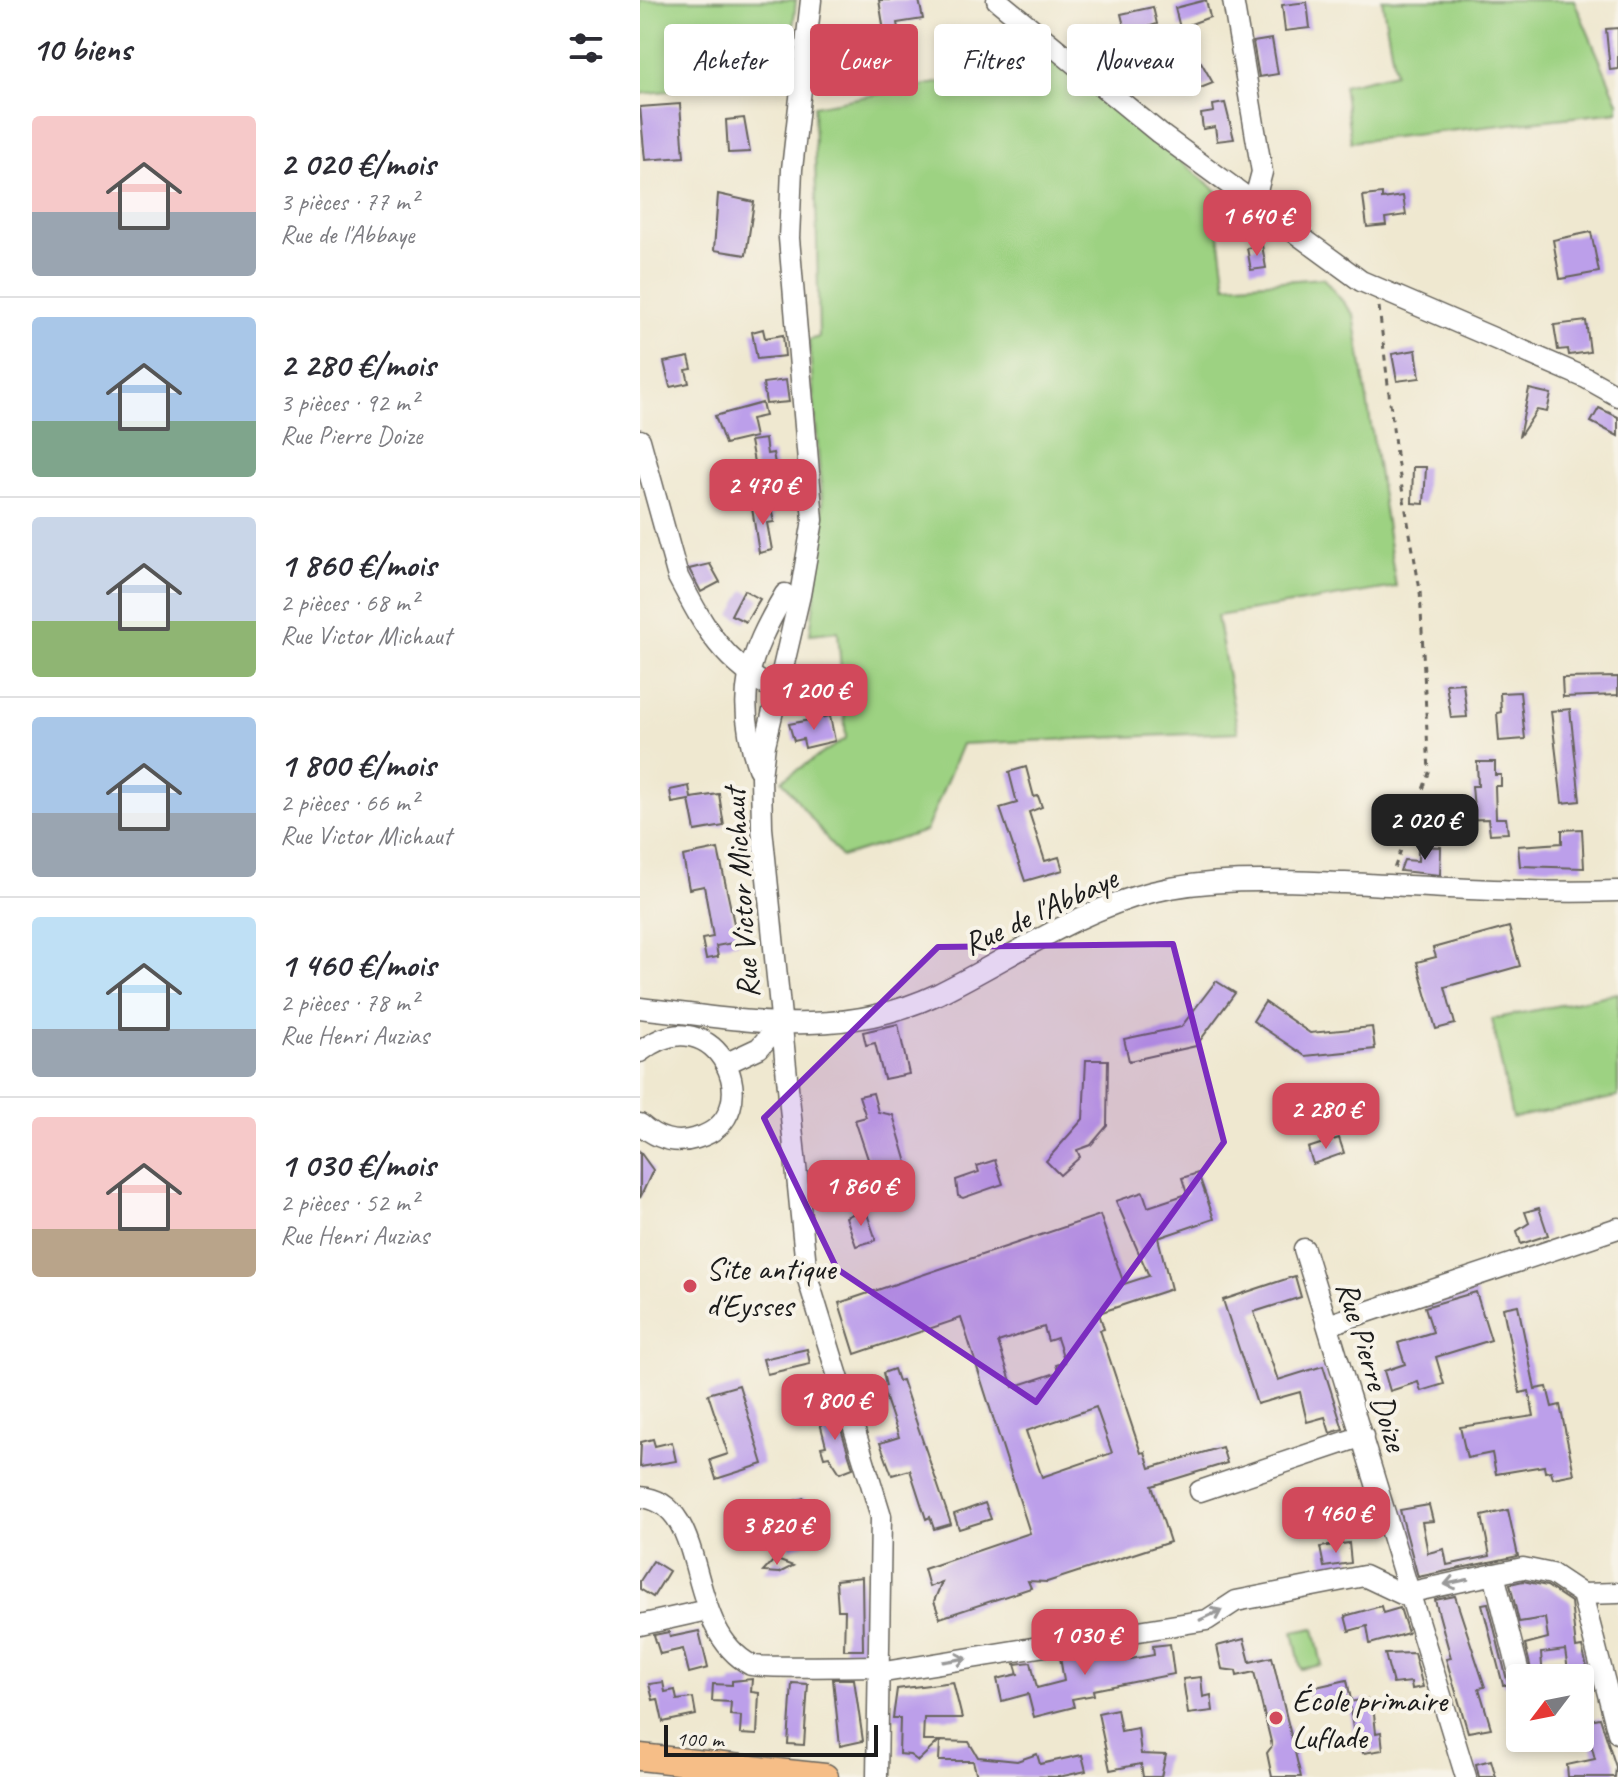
<!DOCTYPE html>
<html lang="fr">
<meta charset="utf-8">
<style>
:root{--surface:#fff;--page:#f7f7f7;--text:#2b2b33;--muted:#7c7c81;--line:#e1e1e2;--accent:#d1495b}
body{margin:0;font-family:Caveat,sans-serif;background:var(--page);color:var(--text);height:100vh;display:flex;flex-direction:column;font-size:30px;white-space:nowrap}
*{box-sizing:border-box;margin:0}
p{font-size:26px;color:var(--muted)}
.icon{flex:none;width:44px;height:44px;fill:none;stroke:currentColor;stroke-width:2;stroke-linecap:round;stroke-linejoin:round}
.map{position:relative;flex:1;overflow:hidden}
.side{display:flex;flex-direction:column;background:var(--surface);width:640px}
.side>*{flex:none}
.banner{position:absolute;left:24px;top:24px;width:760px;height:72px;display:flex;gap:16px}
.needle{width:52px;rotate:238deg}
.tools{position:absolute;left:866px;top:1664px;display:grid;gap:16px}
.tools a{display:grid;place-items:center;width:88px;height:88px;border-radius:8px;background:var(--surface);box-shadow:0 4px 12px #0003;font-size:40px}
.scale{position:absolute;left:24px;bottom:20px;width:214px;box-sizing:border-box;padding-left:8px;border:4px solid #1c1c1c;border-top:0;font-size:22px;line-height:28px;white-space:nowrap;color:#1c1c1c;-webkit-text-stroke:6px #f7f3e8;paint-order:stroke}
.price{position:absolute;translate:-50% -68px;padding:0 18px;border-radius:16px;background:var(--accent);color:#fff;font-size:26px;line-height:52px;filter:drop-shadow(0 2px 4px #0008)}
.price::after{content:'';position:absolute;left:50%;top:48px;width:24px;height:18px;margin-left:-12px;background:inherit;clip-path:polygon(0 0,100% 0,50% 100%)}
.price.active{background:#222;color:#fff}
ul{padding:0;list-style:none}
li{display:flex;align-items:center;gap:24px;height:200px;padding:0 32px}
li+li{border-top:2px solid var(--line)}
li span{display:grid;place-items:center;flex:none;width:224px;height:160px;border-radius:8px;color:#555}
li>.icon{margin-inline-start:auto}
span .icon{width:96px;height:96px;fill:#fffc;stroke-width:1}
li b{font-size:34px}
h2{display:flex;justify-content:space-between;align-items:center;height:96px;padding:0 32px;font-size:34px}
.pill{padding:0 28px;border-radius:8px;background:var(--surface);box-shadow:0 4px 12px #0003;font-size:28px;line-height:72px}
.pill.active{background:var(--accent);color:#fff}
main{display:flex;flex:1;min-height:0}
.map>svg:first-child{display:block}
</style>
<main>
<section class="side">
<h2>10 biens<svg class="icon" aria-label="filters" viewBox="0 0 24 24"><path d="M4 7h16M4 17h16"/><circle cx="9" cy="7" r="2"/><circle cx="15" cy="17" r="2"/></svg></h2>
<ul>
<li><span style="background:linear-gradient(#f6c9c9 60%,#9aa5b1 0)"><svg class="icon" aria-label="home" viewBox="0 0 24 24"><path d="M3 11l9-7 9 7M6 9v11h12V9"/></svg></span><div><b>2 020 €/mois</b><p>3 pièces · 77 m²</p><p>Rue de l'Abbaye</p></div></li>
<li><span style="background:linear-gradient(#a9c7e8 65%,#7fa58c 0)"><svg class="icon" aria-label="home" viewBox="0 0 24 24"><path d="M3 11l9-7 9 7M6 9v11h12V9"/></svg></span><div><b>2 280 €/mois</b><p>3 pièces · 92 m²</p><p>Rue Pierre Doize</p></div></li>
<li><span style="background:linear-gradient(#c9d6e8 65%,#8fb573 0)"><svg class="icon" aria-label="home" viewBox="0 0 24 24"><path d="M3 11l9-7 9 7M6 9v11h12V9"/></svg></span><div><b>1 860 €/mois</b><p>2 pièces · 68 m²</p><p>Rue Victor Michaut</p></div></li>
<li><span style="background:linear-gradient(#a9c7e8 60%,#9aa5b1 0)"><svg class="icon" aria-label="home" viewBox="0 0 24 24"><path d="M3 11l9-7 9 7M6 9v11h12V9"/></svg></span><div><b>1 800 €/mois</b><p>2 pièces · 66 m²</p><p>Rue Victor Michaut</p></div></li>
<li><span style="background:linear-gradient(#bfe0f5 70%,#9aa5b1 0)"><svg class="icon" aria-label="home" viewBox="0 0 24 24"><path d="M3 11l9-7 9 7M6 9v11h12V9"/></svg></span><div><b>1 460 €/mois</b><p>2 pièces · 78 m²</p><p>Rue Henri Auzias</p></div></li>
<li><span style="background:linear-gradient(#f6c9c9 70%,#b9a48a 0)"><svg class="icon" aria-label="home" viewBox="0 0 24 24"><path d="M3 11l9-7 9 7M6 9v11h12V9"/></svg></span><div><b>1 030 €/mois</b><p>2 pièces · 52 m²</p><p>Rue Henri Auzias</p></div></li>
</ul>
</section>
<div class="map">
<svg width="978" height="1777" viewBox="0 0 978 1777">
<rect width="100%" height="100%" fill="#f7f3e8"/>
<filter id="ink" filterUnits="userSpaceOnUse"><feTurbulence type="fractalNoise" baseFrequency=".0125" numOctaves="2"/><feDisplacementMap in="SourceGraphic" scale="16" xChannelSelector="R" yChannelSelector="G"/><feConvolveMatrix kernelMatrix="1 2 1 2 8 2 1 2 1" color-interpolation-filters="sRGB"/></filter>
<filter id="wash" filterUnits="userSpaceOnUse"><feTurbulence type="fractalNoise" baseFrequency=".006" numOctaves="4" result="noise"/><feDisplacementMap in="SourceGraphic" scale="32" xChannelSelector="R" yChannelSelector="G"/><feGaussianBlur stdDeviation="1.8" result="paint"/><feColorMatrix in="noise" values="0 0 0 0 0 0 0 0 0 0 0 0 0 0 0 0 0 1.4 0 .05"/><feComposite in="paint" operator="in"/></filter>
<g filter="url(#wash)">
<rect width="100%" height="100%" fill="#efe8d0"/>
<g fill="#9dd282" stroke="#5c774f" stroke-width="2">
<path d="M0,0H156L148,78L0,94Z"/>
<path d="M742,0H934L978,102V112L711,142L703,85L755,73Z"/>
<path d="M415,61L586,198L575,206L586,285L683,278L714,315L756,587L577,616L598,732L322,744L286,831L201,857L142,780L206,738L198,631L170,634L184,526L169,340L179,337L174,106Z"/>
<path d="M978,993V1097L872,1118L852,1019Z"/>
<path d="M674,1628L682,1665L661,1669L653,1632Z"/>
</g>
<g id="blocks">
<g fill="#bc9fea" fill-rule="evenodd">
<path d="M239,0H279L283,19L257,23L258,28L244,31Z"/>
<path d="M566,0L570,17L540,28L535,8Z"/>
<path d="M667,2L670,28L645,31L642,5Z"/>
<path d="M513,7L517,24L486,34L481,14Z"/>
<path d="M978,28V69L970,70L966,29Z"/>
<path d="M632,39L638,74L619,77L613,42Z"/>
<path d="M561,62L573,83L558,89L556,83L535,91L533,87L527,89L522,78Z"/>
<path d="M585,103L594,139L577,141L575,127L563,129L561,114L574,112L573,105Z"/>
<path d="M40,104L44,157L5,160L0,107Z"/>
<path d="M104,118L110,152L88,153L86,120Z"/>
<path d="M78,194L114,202L106,255L74,250Z"/>
<path d="M742,194V199L763,196L766,215L745,218L746,225L727,227L723,196Z"/>
<path d="M951,232L959,272L920,279L913,240Z"/>
<path d="M622,245L626,268L611,270L607,248Z"/>
<path d="M946,321L950,352L929,355L928,349L918,350L914,325Z"/>
<path d="M123,329L125,338L143,335L145,356L117,359L112,332Z"/>
<path d="M776,350L780,378L757,381L752,354Z"/>
<path d="M49,357L52,369L46,370L49,383L30,387L24,362Z"/>
<path d="M146,380L149,402L126,404L123,383Z"/>
<path d="M889,389L911,394L907,412L897,410L879,437Z"/>
<path d="M122,403L125,416L111,419L115,437L85,444L75,416Z"/>
<path d="M959,408L978,417V436L951,422Z"/>
<path d="M125,439L127,454L133,453L136,469L116,473L110,441Z"/>
<path d="M773,467H786L784,504L772,503Z"/>
<path d="M130,504L134,522L127,523L132,550L119,553L112,508Z"/>
<path d="M70,564L80,582L61,592L49,569Z"/>
<path d="M104,590L120,599L106,622L91,615Z"/>
<path d="M978,677V695L923,697L922,678Z"/>
<path d="M823,683L827,717L811,718L806,684Z"/>
<path d="M880,692L885,739L859,741L857,713L861,712L860,693Z"/>
<path d="M930,709L940,801L922,803L911,711Z"/>
<path d="M190,716L195,741L165,748L163,739L154,741L149,724Z"/>
<path d="M837,762H855V775H861V786H855L856,818H866L868,833L850,834L848,819L813,820L834,809L832,786H838Z"/>
<path d="M386,767L394,797L398,796L402,807L389,812L405,861L419,857L423,870L385,881L360,808L377,803L369,772Z"/>
<path d="M49,786L51,798L79,794L84,826L55,831L49,800L32,803L30,790Z"/>
<path d="M942,829L944,868L880,866L878,846L922,843V830Z"/>
<path d="M778,846L801,847L800,875L760,871L764,860L778,861Z"/>
<path d="M78,849L98,942L76,946L78,957L66,959L62,939L73,937L64,886L49,889L43,856Z"/>
<path d="M869,927L880,966L805,987L815,1024L796,1029L777,962L796,957L793,948Z"/>
<path d="M576,981L595,993L556,1046L489,1061L484,1039L541,1027Z"/>
<path d="M625,1002L670,1033L732,1027L735,1049L665,1056L613,1021Z"/>
<path d="M258,1024L269,1074L244,1079L235,1043L226,1045L223,1032Z"/>
<path d="M446,1060H468L467,1126L451,1145L437,1150L440,1157L420,1175L406,1161L443,1119Z"/>
<path d="M233,1093L238,1112L253,1115L270,1173L236,1183L215,1120L226,1117L219,1096Z"/>
<path d="M699,1138L704,1153L673,1164L668,1148Z"/>
<path d="M0,1152L13,1170L0,1198Z"/>
<path d="M355,1160L363,1184L323,1198L318,1196L316,1180L339,1172L337,1166Z"/>
<path d="M558,1173L574,1219L518,1238L531,1289L459,1313L464,1329L460,1330L501,1453L505,1452L510,1468L582,1447L587,1463L512,1486L530,1542L407,1582L388,1581L391,1588L300,1618L294,1601L302,1582L289,1587L284,1569L390,1533L327,1336L321,1318L215,1354L199,1303L460,1215L484,1284L509,1276L476,1201L503,1192L508,1207L547,1194L542,1178ZM404,1327L408,1341L417,1338L425,1362L416,1365L419,1372L373,1387L358,1342ZM456,1407L472,1453L402,1477L386,1431Z"/>
<path d="M225,1208L236,1240L216,1246L206,1217Z"/>
<path d="M899,1208L908,1235L881,1244L877,1231L889,1223L885,1212Z"/>
<path d="M655,1276L661,1297L614,1312L638,1380L683,1366L703,1429L690,1433L685,1417L667,1422L660,1392L617,1404L583,1300Z"/>
<path d="M836,1292L851,1340L796,1357L804,1384L781,1391L778,1382L750,1391L744,1371L765,1364L758,1343L793,1332L785,1307Z"/>
<path d="M878,1305L895,1389L907,1387L912,1407L920,1405L934,1474L913,1478L911,1471L905,1472L904,1466L856,1474L852,1453L827,1458L820,1427L894,1416L889,1391L880,1393L863,1308Z"/>
<path d="M167,1349L170,1364L127,1374L123,1359Z"/>
<path d="M254,1369L258,1381L262,1380L311,1524L294,1529L290,1517L286,1519L270,1470L252,1475L240,1443L259,1437L242,1387L246,1386L243,1373Z"/>
<path d="M99,1385L123,1464L76,1479L70,1460L88,1454L68,1394Z"/>
<path d="M195,1410L213,1468L200,1473L189,1456L184,1457L181,1447L186,1446L178,1415Z"/>
<path d="M13,1439L15,1446L32,1442L36,1461L0,1467L1,1442Z"/>
<path d="M164,1498L168,1509L143,1518L138,1506Z"/>
<path d="M345,1503L351,1519L319,1529L314,1514Z"/>
<path d="M789,1505L793,1521L782,1522L788,1553L804,1549L807,1565L850,1556L842,1516L868,1510L878,1556L778,1577L760,1510Z"/>
<path d="M172,1530L176,1541L150,1549L146,1538Z"/>
<path d="M709,1543L711,1563L684,1567L680,1547Z"/>
<path d="M134,1560H137L153,1566L139,1573L123,1572Z"/>
<path d="M13,1561L29,1571L13,1597L0,1589V1581Z"/>
<path d="M222,1577L223,1650H204L205,1610H198L196,1580Z"/>
<path d="M883,1581L907,1586L931,1602L936,1648L942,1647L949,1675L929,1677L925,1650L901,1653L903,1678H893L885,1644L908,1638L905,1618L879,1622L870,1584Z"/>
<path d="M815,1596L845,1687L839,1688L851,1728L828,1732L806,1659L811,1658L795,1600Z"/>
<path d="M848,1603L867,1680L870,1685H863L842,1604Z"/>
<path d="M741,1606L743,1613L760,1608L768,1633L730,1644L727,1626L709,1631L705,1616Z"/>
<path d="M59,1631L68,1668L49,1673L43,1649L20,1654L14,1635L29,1632L30,1637Z"/>
<path d="M604,1639L610,1662L632,1657L661,1777H632L627,1753L632,1746L614,1672L597,1676L596,1671L582,1669L577,1646Z"/>
<path d="M530,1644L534,1674L453,1690L454,1695L432,1699L434,1707L394,1717L388,1694L362,1701L357,1679L378,1674L375,1664L391,1662L397,1688L424,1681L420,1657L483,1647L485,1660L514,1655L513,1646Z"/>
<path d="M774,1653L783,1687L772,1689L771,1682L753,1684L745,1654Z"/>
<path d="M561,1677L563,1697L571,1695L573,1711L548,1714L543,1679Z"/>
<path d="M112,1679L111,1692L119,1693L117,1735L100,1734L101,1716L90,1715L91,1702L72,1701L73,1684L92,1685V1681Z"/>
<path d="M193,1679H214L223,1741L200,1746Z"/>
<path d="M707,1680L711,1700L671,1708L667,1689Z"/>
<path d="M23,1682L25,1692L35,1690L37,1700L53,1698L56,1715L23,1722L18,1699L13,1700L9,1684Z"/>
<path d="M313,1682L322,1718H284L283,1741H299L278,1761L270,1755L259,1754L260,1718H253L257,1689Z"/>
<path d="M152,1683L168,1684L164,1745L148,1744Z"/>
<path d="M727,1699L728,1706L733,1705L736,1733L741,1732L743,1750L723,1753L720,1735H714L709,1702Z"/>
<path d="M477,1709L481,1731L498,1728L501,1754L526,1755L521,1777H503L501,1764L470,1770L458,1713Z"/>
<path d="M960,1718L976,1767L975,1777H928L927,1765L955,1759L945,1721Z"/>
<path d="M300,1741L329,1742L338,1757L377,1761L397,1754L400,1764L442,1755L446,1771L419,1777L337,1776L333,1761H299Z"/>
<path d="M851,1760L856,1777H839L836,1764Z"/>
</g>
</g>
</g>
<g filter="url(#ink)">
<use href="#blocks" fill-opacity="0" stroke="#66635b" stroke-width="2"/>
<g fill="none" stroke-linecap="round" stroke-linejoin="round">
<g stroke="#66635b" stroke-width="23">
<g id="minor">
<path d="M171,0L152,169L149,238L173,520L160,595L125,745L121,776L122,828L167,1276L241,1516L237,1777"/>
<path d="M357,0L519,133L721,281L946,378L978,396"/>
<path d="M593,0L622,172L614,202"/>
<path d="M0,440L38,577C67,632 83,662 138,692"/>
<path d="M118,768C94,697 108,656 145,594"/>
<path d="M0,1008C104,1020 199,1041 298,994C368,960 435,911 512,892C574,877 641,881 705,883C796,887 887,894 978,891"/>
<path d="M0,1052C77,991 132,1116 57,1138C35,1145 17,1139 0,1124"/>
<path d="M87,1063L119,1048L142,1022"/>
<path d="M664,1249L826,1777"/>
<path d="M688,1325L978,1228"/>
<path d="M560,1491L723,1436"/>
<path d="M0,1497C72,1502 41,1628 111,1665C117,1668 222,1666 239,1666"/>
<path d="M854,1574L880,1677"/>
<path d="M942,1594L978,1593"/>
<path d="M0,1625L67,1610"/>
<path d="M238,1673L567,1620L596,1601L724,1576L762,1594L883,1568L912,1574L942,1594L978,1733"/>
</g>
</g>
<g stroke="#66635b" stroke-width="29">
<path id="major" d="M0,1757L185,1777"/>
</g>
<path stroke="#66635b" stroke-width="3" stroke-dasharray="6 6" stroke-linecap="butt" d="M739,307L756,454L780,590L789,773L754,869"/>
<use href="#minor" stroke="#fff" stroke-width="20"/>
<use href="#major" stroke="#f6be87" stroke-width="26"/>
</g>
<defs><path id="oneway-shaft" d="M-6 0H5M1.5-3L5.5 0L1.5 3" fill="none" stroke-width="1.6" stroke-linecap="round" stroke-linejoin="round" transform="scale(2)"/></defs>
<g stroke="#999">
<use href="#oneway-shaft" transform="translate(816 1582) rotate(168)"/>
<use href="#oneway-shaft" transform="translate(571 1615) rotate(-25)"/>
<use href="#oneway-shaft" transform="translate(315 1660) rotate(-9)"/>
</g>
</g>
<path fill="#7b2cbf" fill-opacity="0.2" stroke="#7b2cbf" stroke-width="6" stroke-linejoin="round" d="M533,944L584,1142L396,1402L197,1269L124,1118L298,947Z"/>
<g fill="#d1495b" stroke="#f7f3e8" stroke-width="3">
<circle cx="50" cy="1286" r="8"/>
<circle cx="636" cy="1718" r="8"/>
</g>
<g text-anchor="middle" dominant-baseline="central" stroke-width="8" stroke-linejoin="round" paint-order="stroke">
<g font-size="32" fill="#1c1c1c" stroke="#f7f3e8">
<text transform="translate(101 893) rotate(-94)">Rue Victor Michaut</text>
<text transform="translate(400 911) rotate(-25)">Rue de l'Abbaye</text>
<text transform="translate(732 1366) rotate(73)">Rue Pierre Doize</text>
</g>
<g font-size="32" fill="#1c1c1c" stroke="#f7f3e8" text-anchor="start">
<text x="66" y="1268">Site antique<tspan x="66" dy="37">d'Eysses</tspan></text>
<text x="652" y="1700">École primaire<tspan x="652" dy="37">Luflade</tspan></text>
</g>
</g>
</svg>
<div class="tools">
<a><svg class="needle" viewBox="-14 -14 28 28"><path d="M0-13l5 13h-10z" fill="#e53935"/><path d="M0 13l5-13h-10z" fill="#7c7c81"/></svg></a>
</div>
<div class="scale">100 m</div>
<b class="price" style="left:617px;top:258px">1 640 €</b>
<b class="price" style="left:123px;top:527px">2 470 €</b>
<b class="price" style="left:174px;top:732px">1 200 €</b>
<b class="price active" style="left:785px;top:862px">2 020 €</b>
<b class="price" style="left:686px;top:1151px">2 280 €</b>
<b class="price" style="left:221px;top:1228px">1 860 €</b>
<b class="price" style="left:195px;top:1442px">1 800 €</b>
<b class="price" style="left:696px;top:1555px">1 460 €</b>
<b class="price" style="left:137px;top:1567px">3 820 €</b>
<b class="price" style="left:445px;top:1677px">1 030 €</b>
<div class="banner">
<a class="pill">Acheter</a>
<a class="pill active">Louer</a>
<a class="pill">Filtres</a>
<a class="pill">Nouveau</a>
</div>
</div>
</main>
